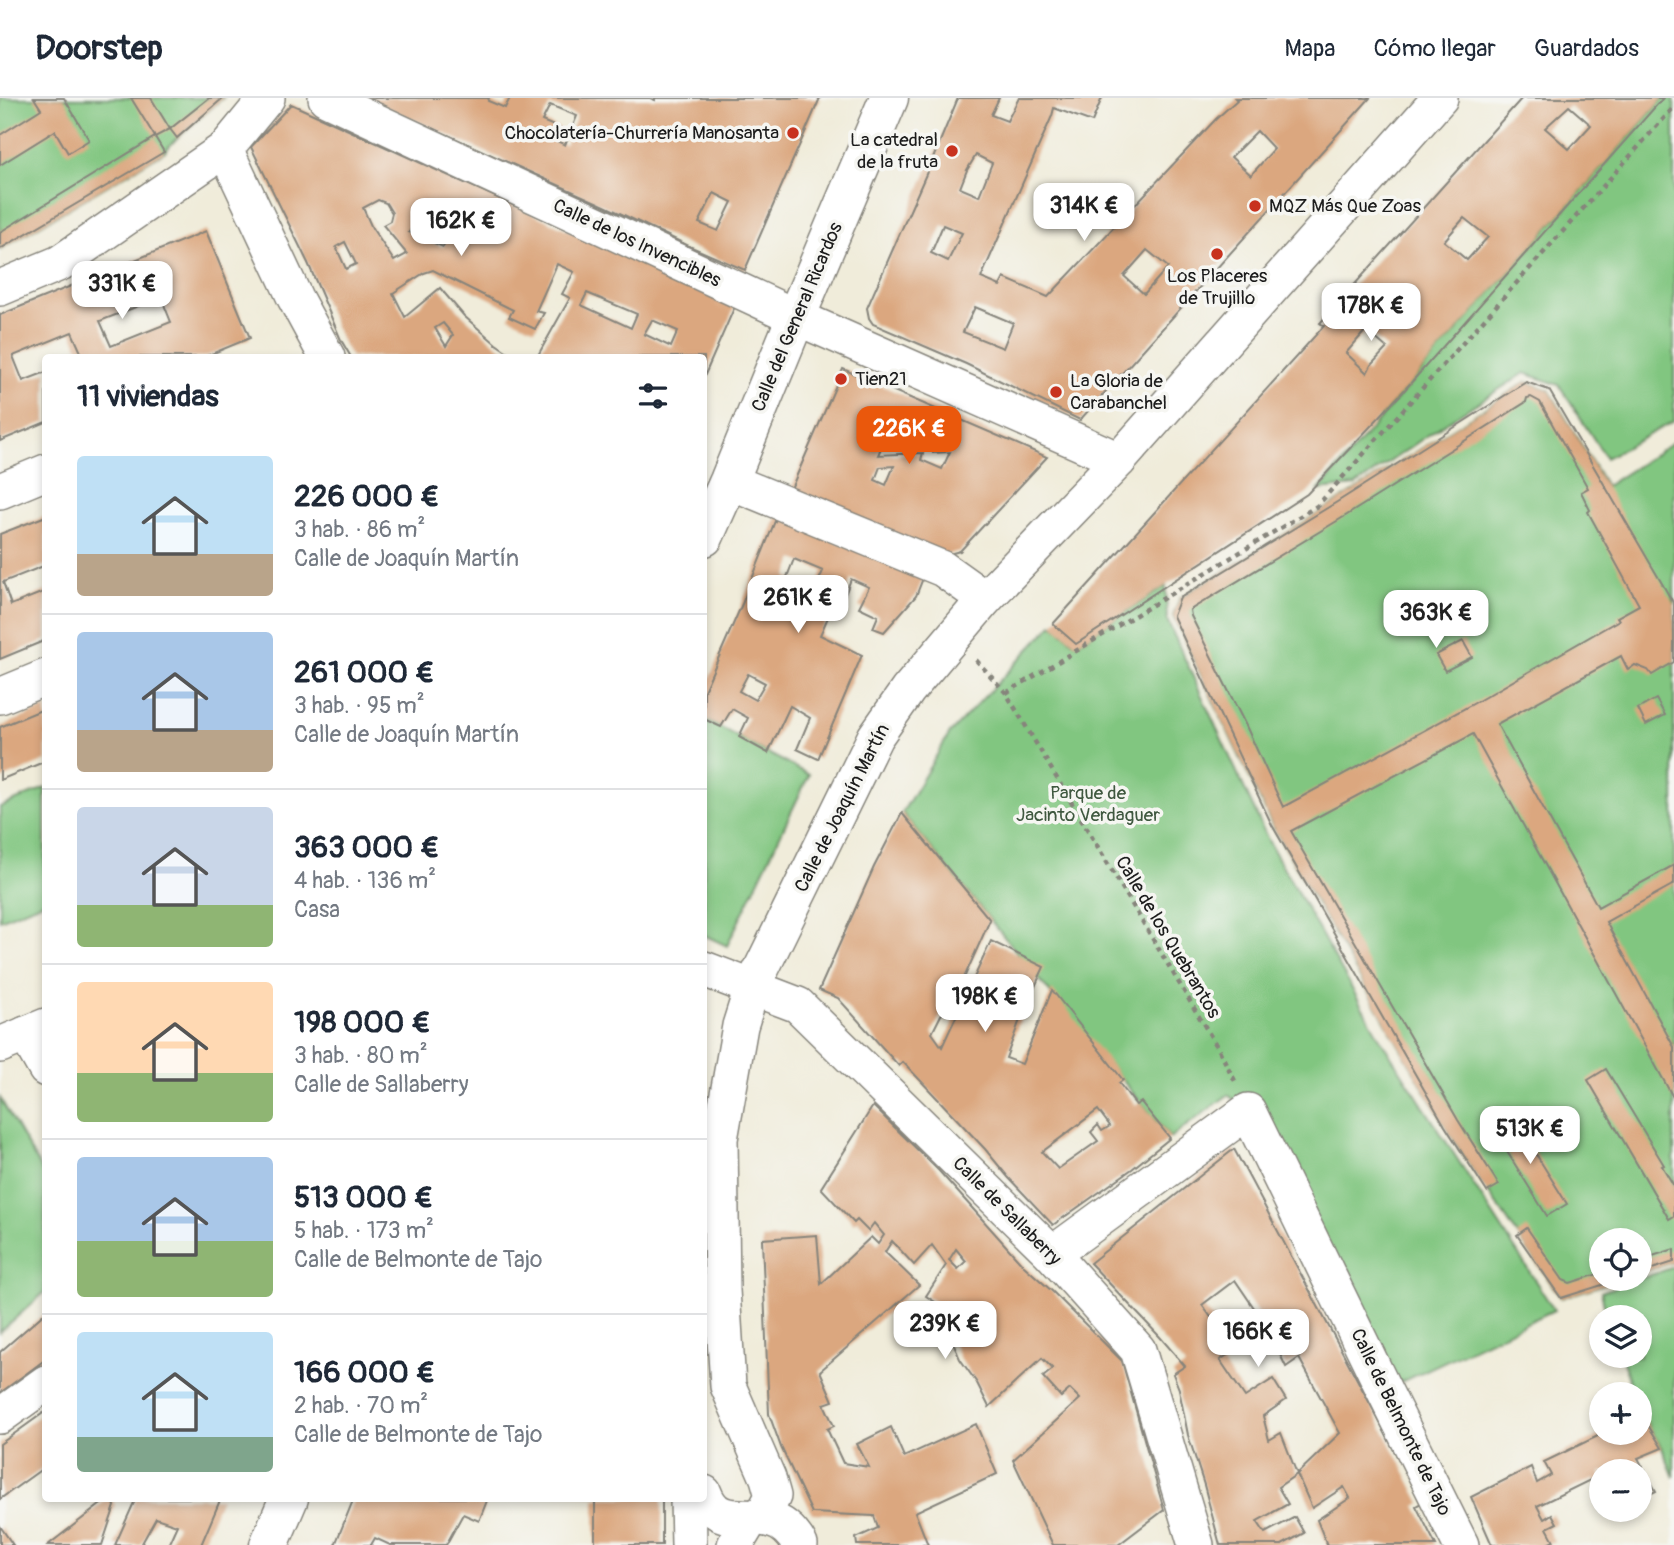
<!DOCTYPE html>
<html lang="es">
<meta charset="utf-8">
<style>
:root{--surface:#fff;--page:#f2f2f3;--text:#1f2937;--muted:#747a83;--line:#e0e1e3;--accent:#ea580c}
body{margin:0;font-family:Pangolin,sans-serif;background:var(--page);color:var(--text);height:100vh;display:flex;flex-direction:column;font-size:26px;white-space:nowrap}
*{box-sizing:border-box;margin:0}
p{font-size:23px;color:var(--muted)}
.icon{flex:none;width:38px;height:38px;fill:none;stroke:currentColor;stroke-width:2;stroke-linecap:round;stroke-linejoin:round}
.map{position:relative;flex:1;overflow:hidden}
.side{position:absolute;left:42px;top:256px;width:665px;height:1148px;display:flex;flex-direction:column;background:var(--surface);border-radius:7px;box-shadow:0 4px 10px #0003}
.side>*{flex:none}
.fabs{position:absolute;left:1589px;top:1130px;display:grid;gap:14px}
.fabs a{display:grid;place-items:center;width:63px;height:63px;border-radius:50%;background:var(--surface);box-shadow:0 4px 10px #0003;font-size:35px}
.price{position:absolute;translate:-50% -60px;padding:0 16px;border-radius:14px;background:#fff;color:#222;font-size:23px;line-height:46px;filter:drop-shadow(0 2px 4px #0008)}
.price::after{content:'';position:absolute;left:50%;top:42px;width:21px;height:16px;margin-left:-10px;background:inherit;clip-path:polygon(0 0,100% 0,50% 100%)}
.price.active{background:var(--accent);color:#fff}
ul{padding:0;list-style:none}
li{display:flex;align-items:center;gap:21px;height:175px;padding:0 35px}
li+li{border-top:2px solid var(--line)}
li span{display:grid;place-items:center;flex:none;width:196px;height:140px;border-radius:7px;color:#555}
li>.icon{margin-inline-start:auto}
span .icon{width:84px;height:84px;fill:#fffc;stroke-width:1}
li b{font-size:30px}
h2{display:flex;justify-content:space-between;align-items:center;height:84px;padding:0 35px;font-size:30px}
header{display:flex;align-items:center;gap:42px;box-sizing:border-box;height:98px;padding:0 35px;background:var(--surface);border-bottom:2px solid var(--line)}
header strong{font-size:33px}
nav{display:flex;gap:38px;margin-inline-start:auto;font-size:24px}
.map>svg:first-child{display:block}
</style>
<header>
<strong>Doorstep</strong>
<nav><a>Mapa</a><a>Cómo llegar</a><a>Guardados</a></nav>
</header>
<div class="map">
<svg width="1674" height="1447" viewBox="0 0 1674 1447">
<rect width="100%" height="100%" fill="#f6f6f2"/>
<filter id="ink" filterUnits="userSpaceOnUse"><feTurbulence type="fractalNoise" baseFrequency=".0143" numOctaves="2"/><feDisplacementMap in="SourceGraphic" scale="14" xChannelSelector="R" yChannelSelector="G"/><feConvolveMatrix kernelMatrix="1 2 1 2 8 2 1 2 1" color-interpolation-filters="sRGB"/></filter>
<filter id="wash" filterUnits="userSpaceOnUse"><feTurbulence type="fractalNoise" baseFrequency=".00686" numOctaves="4" result="noise"/><feDisplacementMap in="SourceGraphic" scale="28" xChannelSelector="R" yChannelSelector="G"/><feGaussianBlur stdDeviation="1.57" result="paint"/><feColorMatrix in="noise" values="0 0 0 0 0 0 0 0 0 0 0 0 0 0 0 0 0 1.4 0 .05"/><feComposite in="paint" operator="in"/></filter>
<g filter="url(#wash)">
<rect width="100%" height="100%" fill="#f0ecda"/>
<g fill="#81c680" stroke="#4e714e" stroke-width="2">
<path d="M0,0H223L177,40L164,54L0,151Z"/>
<path d="M1663,0H1674V323L1606,360L1559,287L1525,275L1444,326L1355,388L1319,392L1401,296Z"/>
<path d="M1526,284L1549,292L1606,388L1674,344V1164L1640,1175V1143H1601V1181H1621L1561,1200L1460,1053L1289,757L1272,727L1173,518L1180,500L1337,404Z"/>
<path d="M1166,488L1167,522L1269,744L1381,942L1554,1212L1384,1292L1248,1013L1228,997L1170,1040L902,715L950,635L1053,526L1076,546Z"/>
<path d="M704,621L809,677L727,848L704,837Z"/>
<path d="M45,690V803L0,822V709Z"/>
<path d="M0,1000L45,1078V1194L0,1234Z"/>
<path d="M1674,1169V1379L1662,1350L1641,1316L1640,1297H1634L1621,1258H1640V1220H1607L1601,1194Z"/>
</g>
<g id="blocks">
<g fill="#dba77f" fill-rule="evenodd">
<path d="M34,0H64L89,42L68,55L55,33L0,67V37L41,11Z"/>
<path d="M131,0H151L170,31L155,39Z"/>
<path d="M209,0H223L177,40L170,31Z"/>
<path d="M366,0H489L488,3L505,10L510,0H650L655,2V0H820L745,172L689,148L607,109ZM550,7L577,18L565,47L555,42L561,31L542,23ZM714,95L732,104L718,133L699,125Z"/>
<path d="M958,0H999L991,17L1007,23L1019,0H1102L1092,24L1054,10L1052,18L981,180L1000,188L1004,180L1048,199L1216,21L1237,2L1235,0H1370L1080,322L966,266L873,226L869,220L867,210L934,58ZM1257,33L1274,51L1251,77L1231,59ZM976,57L992,65L979,98L960,90L967,72ZM943,127L962,135L948,163L931,155ZM1147,152L1168,169L1144,196L1124,178ZM975,209L1013,225L1003,250L963,234Z"/>
<path d="M1522,0H1663L1401,296L1307,396L1076,546L1053,526L1324,228L1320,225ZM1569,8L1591,27L1569,51L1545,30ZM1464,120L1488,139L1467,162L1444,143ZM1366,232L1387,250L1371,267L1367,275L1346,255Z"/>
<path d="M291,6L735,208L704,279V259H537L570,200L562,196L574,174L557,166L536,213L544,215L535,231L509,219L513,212L433,172L424,175L393,195L405,219L440,190L464,218L496,246L515,259H351L341,242L308,165L251,49ZM378,102L386,105L392,115L390,123L383,127L407,156L394,163L372,130L363,110ZM428,108L456,118L443,149L409,134ZM345,144L356,166L346,171L336,149ZM587,195L637,216L631,230L581,207ZM652,222L678,233L671,249L644,236ZM443,225L453,237L446,248L435,230Z"/>
<path d="M155,39L164,54L0,151V134Z"/>
<path d="M206,133L250,240L204,259H83L72,234L13,258L23,283L46,274V324L0,343V217ZM161,199L171,224L111,248L100,223Z"/>
<path d="M843,271L1047,359L960,453L945,457L790,393ZM888,333L905,340L932,339L933,355L950,354L942,371L921,362L923,355L878,357ZM894,368L886,387L875,382L880,369Z"/>
<path d="M1526,284L1549,292L1674,506V564L1652,577L1648,572L1635,567L1628,572L1621,558L1497,626L1598,809L1674,767V786L1606,824L1674,949V1001L1473,636L1291,733L1458,1022L1499,1087L1487,1094L1445,1028L1272,727L1173,518L1180,500L1337,404ZM1531,299L1540,304L1588,390L1581,394L1590,412L1588,414L1639,507L1617,519L1619,522L1471,607L1283,709L1247,630L1191,518L1190,512L1347,417L1526,304L1527,300Z"/>
<path d="M46,418V467L3,484L11,507L46,493V542L0,561V436Z"/>
<path d="M777,418L923,480L916,498L884,534L873,530L878,518L859,509L869,489L851,481L843,502L837,499L820,537L862,557L818,661L797,651L810,620L790,608L768,655L739,639L748,620L732,611L721,629L704,621V593L742,506ZM794,461L823,473L815,492L787,479ZM748,576L765,585L755,602L739,593Z"/>
<path d="M1463,543L1472,559L1445,573L1436,557Z"/>
<path d="M1656,601L1665,617L1646,627L1638,611Z"/>
<path d="M46,610V663L0,682V629Z"/>
<path d="M902,715L990,822L951,909L941,917L932,935L942,949L991,843L1044,869L1021,919L1006,960L1022,966L1052,892L1123,982L1119,985L1136,1007L1141,1004L1170,1040L1132,1071L1053,1127L1008,1079L985,1051L903,964L899,968L838,900L819,892L874,769ZM1098,1012L1110,1028L1102,1033L1098,1027L1091,1034L1098,1043L1058,1071L1042,1054Z"/>
<path d="M1606,971L1664,1067L1662,1068L1674,1088V1118L1669,1121L1588,982Z"/>
<path d="M873,1008L939,1073L1024,1168L1053,1194L1122,1263L1164,1412L1118,1447H1053L1013,1362L1080,1301L1070,1291L1061,1299L1043,1279L1053,1271L1042,1260L989,1309L977,1285L960,1261L935,1204L926,1198L946,1167L932,1147L914,1167L892,1143L885,1154L919,1187L820,1273L833,1303L824,1306L834,1328L827,1331L843,1365L869,1369L857,1346L891,1329L904,1359L976,1326L997,1376L915,1414L928,1447H857L856,1440L878,1430L874,1418L812,1415L781,1349L769,1316L762,1141L817,1137L821,1186L871,1139L878,1146L884,1137L874,1125L868,1133L857,1122L854,1125L821,1090ZM956,1151L966,1163L958,1171L949,1162Z"/>
<path d="M1513,1019L1567,1106L1547,1118L1493,1031Z"/>
<path d="M1234,1051L1375,1315L1421,1405L1416,1408L1436,1447H1327L1317,1422L1350,1400L1344,1389L1312,1410L1297,1376L1340,1335L1299,1260L1286,1269L1267,1229L1235,1182L1202,1207L1235,1252L1220,1262L1245,1299L1273,1281L1286,1302L1263,1318L1269,1342L1281,1335L1297,1376L1278,1389L1288,1406L1257,1423L1265,1435L1295,1419L1304,1435L1282,1447H1220L1204,1387L1188,1337L1179,1291L1173,1276L1185,1268L1160,1239L1090,1165Z"/>
<path d="M1527,1130L1563,1182L1570,1185L1601,1175V1181L1618,1182L1561,1200L1517,1137Z"/>
<path d="M1674,1151V1164L1640,1175V1162Z"/>
<path d="M46,1214V1261L0,1295V1254Z"/>
<path d="M46,1313V1368L0,1401V1346Z"/>
<path d="M1640,1314L1662,1350L1638,1360L1656,1393L1640,1401V1374H1601V1396L1594,1380L1537,1408L1544,1421L1552,1416L1557,1425L1547,1430L1554,1443L1545,1447H1492L1471,1399L1531,1369L1537,1385L1551,1377L1544,1364L1604,1335H1640Z"/>
<path d="M109,1400H112L115,1408L102,1447H48Z"/>
<path d="M136,1400H221L201,1447H168L177,1427L156,1420L141,1447H115Z"/>
<path d="M354,1400H488L479,1423L463,1416L446,1447H390L375,1440L371,1447H335Z"/>
<rect x="595" y="1400" width="67" height="47"/>
<path d="M0,1428L13,1447H0Z"/>
</g>
</g>
</g>
<g filter="url(#ink)">
<use href="#blocks" fill-opacity="0" stroke="#86847b" stroke-width="2"/>
<g fill="none" stroke-linecap="round" stroke-linejoin="round">
<g stroke="#86847b" stroke-width="38">
<g id="street">
<path d="M326,0L796,219L1119,362"/>
<path d="M225,51L295,200L327,259"/>
<path d="M0,190L60,165L225,51L267,0"/>
<path d="M729,383L943,471L985,501"/>
<path d="M0,393L46,374"/>
<path d="M0,598L46,579"/>
<path d="M704,871L798,907L1052,1156L1138,1252L1196,1447"/>
<path d="M26,936L46,971"/>
<path d="M0,947L46,928"/>
<path d="M1052,1156L1248,1013L1384,1292L1461,1447"/>
<path d="M0,1318L46,1285"/>
<path d="M704,1395C717,1430 744,1414 771,1422C784,1425 793,1435 800,1447"/>
<path d="M688,1400L689,1447"/>
<path d="M735,1447L749,1424L765,1413L773,1398L768,1380L728,1288L722,1192L720,1041L740,928L752,890L875,639L908,592L985,501L1119,362L1440,0"/>
</g>
</g>
<g stroke="#86847b" stroke-width="41">
<g id="primary">
<path d="M704,439L729,383L796,219L889,0"/>
<path d="M269,1447L289,1400"/>
</g>
</g>
<g stroke="#86847b" stroke-width="4.5" stroke-dasharray="5 5" stroke-linecap="butt">
<path d="M976,562L1006,595L1219,952L1235,983"/>
<path d="M1006,595L1317,408L1674,9"/>
</g>
<use href="#street" stroke="#fff" stroke-width="35"/>
<use href="#primary" stroke="#fff" stroke-width="38"/>
</g>
</g>
<g fill="#c8321e" stroke="#f6f6f2" stroke-width="2.5">
<circle cx="793" cy="35" r="7"/>
<circle cx="952" cy="53" r="7"/>
<circle cx="1255" cy="108" r="7"/>
<circle cx="1217" cy="156" r="7"/>
<circle cx="841" cy="281" r="7"/>
<circle cx="1056" cy="294" r="7"/>
</g>
<g text-anchor="middle" dominant-baseline="central" stroke-width="7" stroke-linejoin="round" paint-order="stroke">
<g font-size="19" fill="#1c1c1c" stroke="#f6f6f2" text-anchor="start">
<text x="779" y="35" text-anchor="end">Chocolatería-Churrería Manosanta</text>
<text x="938" y="42" text-anchor="end">La catedral<tspan x="938" dy="22">de la fruta</tspan></text>
<text x="1269" y="108">MQZ Más Que Zoas</text>
<text x="1217" y="178" text-anchor="middle">Los Placeres<tspan x="1217" dy="22">de Trujillo</tspan></text>
<text x="855" y="281">Tien21</text>
<text x="1070" y="283">La Gloria de<tspan x="1070" dy="22">Carabanchel</tspan></text>
</g>
<g font-size="19" fill="#1c1c1c" stroke="#f6f6f2">
<text transform="translate(637 145) rotate(25)">Calle de los Invencibles</text>
<text transform="translate(797 219) rotate(-67)">Calle del General Ricardos</text>
<text transform="translate(842 710) rotate(-63)">Calle de Joaquín Martín</text>
<text transform="translate(1168 839) rotate(59)">Calle de los Quebrantos</text>
<text transform="translate(1007 1113) rotate(45)">Calle de Sallaberry</text>
<text transform="translate(1401 1324) rotate(64)">Calle de Belmonte de Tajo</text>
</g>
<g font-size="19" fill="#3f583f" stroke="#f6f6f2">
<text x="1088" y="695">Parque de<tspan x="1088" dy="22">Jacinto Verdaguer</tspan></text>
</g>
</g>
</svg>
<div class="fabs">
<a><svg class="icon" aria-label="locate" viewBox="0 0 24 24"><circle cx="12" cy="12" r="6"/><path d="M12 2v4M12 18v4M2 12h4M18 12h4"/></svg></a>
<a><svg class="icon" aria-label="layers" viewBox="0 0 24 24"><path d="M12 4l9 5-9 5-9-5zM3 14l9 5 9-5"/></svg></a>
<a>+</a>
<a>−</a>
</div>
<b class="price" style="left:1084px;top:145px">314K €</b>
<b class="price" style="left:461px;top:160px">162K €</b>
<b class="price" style="left:122px;top:223px">331K €</b>
<b class="price" style="left:1371px;top:245px">178K €</b>
<b class="price active" style="left:909px;top:368px">226K €</b>
<b class="price" style="left:798px;top:537px">261K €</b>
<b class="price" style="left:1436px;top:552px">363K €</b>
<b class="price" style="left:985px;top:936px">198K €</b>
<b class="price" style="left:1530px;top:1068px">513K €</b>
<b class="price" style="left:945px;top:1263px">239K €</b>
<b class="price" style="left:1258px;top:1271px">166K €</b>
<section class="side">
<h2>11 viviendas<svg class="icon" aria-label="filters" viewBox="0 0 24 24"><path d="M4 7h16M4 17h16"/><circle cx="9" cy="7" r="2"/><circle cx="15" cy="17" r="2"/></svg></h2>
<ul>
<li><span style="background:linear-gradient(#bfe0f5 70%,#b9a48a 0)"><svg class="icon" aria-label="home" viewBox="0 0 24 24"><path d="M3 11l9-7 9 7M6 9v11h12V9"/></svg></span><div><b>226 000 €</b><p>3 hab. · 86 m²</p><p>Calle de Joaquín Martín</p></div></li>
<li><span style="background:linear-gradient(#a9c7e8 70%,#b9a48a 0)"><svg class="icon" aria-label="home" viewBox="0 0 24 24"><path d="M3 11l9-7 9 7M6 9v11h12V9"/></svg></span><div><b>261 000 €</b><p>3 hab. · 95 m²</p><p>Calle de Joaquín Martín</p></div></li>
<li><span style="background:linear-gradient(#c9d6e8 70%,#8fb573 0)"><svg class="icon" aria-label="home" viewBox="0 0 24 24"><path d="M3 11l9-7 9 7M6 9v11h12V9"/></svg></span><div><b>363 000 €</b><p>4 hab. · 136 m²</p><p>Casa</p></div></li>
<li><span style="background:linear-gradient(#ffd9b3 65%,#8fb573 0)"><svg class="icon" aria-label="home" viewBox="0 0 24 24"><path d="M3 11l9-7 9 7M6 9v11h12V9"/></svg></span><div><b>198 000 €</b><p>3 hab. · 80 m²</p><p>Calle de Sallaberry</p></div></li>
<li><span style="background:linear-gradient(#a9c7e8 60%,#8fb573 0)"><svg class="icon" aria-label="home" viewBox="0 0 24 24"><path d="M3 11l9-7 9 7M6 9v11h12V9"/></svg></span><div><b>513 000 €</b><p>5 hab. · 173 m²</p><p>Calle de Belmonte de Tajo</p></div></li>
<li><span style="background:linear-gradient(#bfe0f5 75%,#7fa58c 0)"><svg class="icon" aria-label="home" viewBox="0 0 24 24"><path d="M3 11l9-7 9 7M6 9v11h12V9"/></svg></span><div><b>166 000 €</b><p>2 hab. · 70 m²</p><p>Calle de Belmonte de Tajo</p></div></li>
</ul>
</section>
</div>
